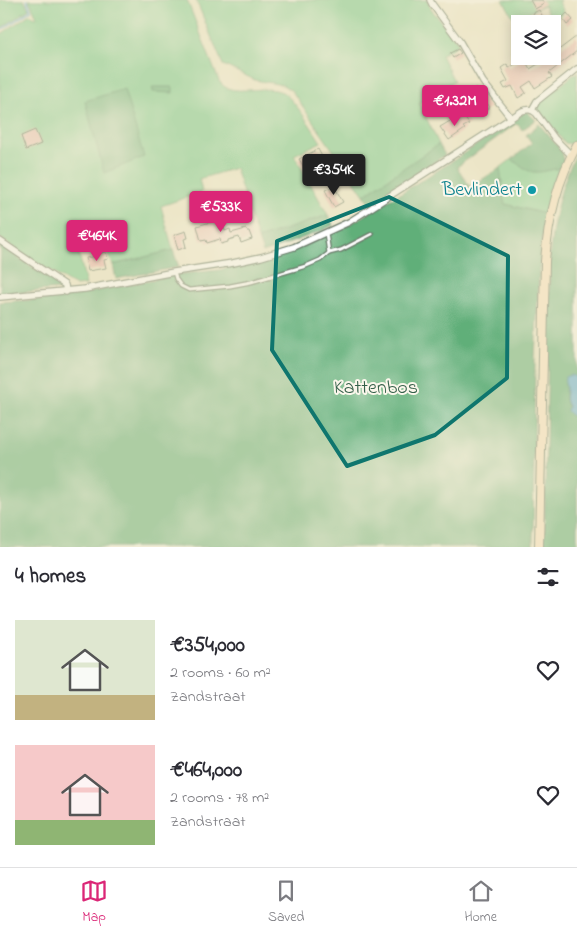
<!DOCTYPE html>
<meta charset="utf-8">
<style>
:root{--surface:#fff;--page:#f2f2f3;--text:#2b2b33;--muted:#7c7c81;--line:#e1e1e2;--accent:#db2777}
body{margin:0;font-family:"Indie Flower",sans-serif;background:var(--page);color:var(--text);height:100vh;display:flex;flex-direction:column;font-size:19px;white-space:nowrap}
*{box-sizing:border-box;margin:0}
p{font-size:16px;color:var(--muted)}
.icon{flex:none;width:28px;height:28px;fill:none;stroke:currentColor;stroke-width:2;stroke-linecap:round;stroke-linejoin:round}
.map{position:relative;height:547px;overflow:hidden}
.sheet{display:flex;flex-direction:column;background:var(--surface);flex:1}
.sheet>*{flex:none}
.tools{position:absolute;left:511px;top:15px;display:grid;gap:10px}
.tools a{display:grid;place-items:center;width:50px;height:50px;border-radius:0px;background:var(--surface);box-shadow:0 2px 12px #0003;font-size:25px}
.price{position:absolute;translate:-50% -42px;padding:0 11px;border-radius:5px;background:var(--accent);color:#fff;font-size:16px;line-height:32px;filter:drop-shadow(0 1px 2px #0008)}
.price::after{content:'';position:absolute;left:50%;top:30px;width:15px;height:11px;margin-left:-8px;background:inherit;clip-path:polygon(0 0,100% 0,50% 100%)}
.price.active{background:#222;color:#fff}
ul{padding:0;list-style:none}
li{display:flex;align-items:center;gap:15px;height:125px;padding:0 15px}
li span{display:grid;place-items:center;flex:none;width:140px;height:100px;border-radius:0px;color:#555}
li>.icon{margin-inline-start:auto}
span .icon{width:60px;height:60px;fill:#fffc;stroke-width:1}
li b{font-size:21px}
h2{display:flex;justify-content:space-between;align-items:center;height:60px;padding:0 15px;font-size:21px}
.dock{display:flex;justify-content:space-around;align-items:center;height:70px;border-top:1px solid var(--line);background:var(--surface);font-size:14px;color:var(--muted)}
.dock a{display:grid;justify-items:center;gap:2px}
.dock .active{color:var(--accent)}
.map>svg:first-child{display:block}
</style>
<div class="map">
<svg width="577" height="547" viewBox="0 0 577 547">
<rect width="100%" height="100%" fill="#fbf7ec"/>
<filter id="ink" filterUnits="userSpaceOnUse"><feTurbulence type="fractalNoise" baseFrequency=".02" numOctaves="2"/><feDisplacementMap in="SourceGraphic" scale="10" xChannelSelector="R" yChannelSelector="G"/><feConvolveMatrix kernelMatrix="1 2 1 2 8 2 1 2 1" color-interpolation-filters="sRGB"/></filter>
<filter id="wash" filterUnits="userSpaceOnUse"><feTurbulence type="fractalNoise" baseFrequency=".0096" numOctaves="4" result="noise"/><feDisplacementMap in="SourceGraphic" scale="20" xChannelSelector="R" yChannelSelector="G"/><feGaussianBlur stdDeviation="1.12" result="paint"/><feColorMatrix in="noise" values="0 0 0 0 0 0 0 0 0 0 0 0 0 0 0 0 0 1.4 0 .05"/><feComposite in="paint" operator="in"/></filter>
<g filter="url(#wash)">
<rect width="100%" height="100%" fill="#ece5c7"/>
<g fill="#76cb8e" stroke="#4a8461">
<path d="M0,0H24L29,9L0,29Z"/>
<path d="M29,0H187L219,81C221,83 224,87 227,88C241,94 267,85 282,92C293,97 313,130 321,142L294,155L328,215L258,239L235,168L199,179L202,192L161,206L173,250L113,265L98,230L74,241L80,258L86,285L76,286L70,283L29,258L0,238V35L30,14L35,18L37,17Z"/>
<path d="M196,0H427L431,9L459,44L441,55L454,81L419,103L439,144L364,195L292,91L283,85L255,80L223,65Z"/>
<path d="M503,0H560L559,2L564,12L552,22L544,5L515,20Z"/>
<path d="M577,72V139C574,144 570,144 565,143L538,111L536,105Z"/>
<path d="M512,159L524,169L548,170L561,168L545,214L505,204L492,183L500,168Z"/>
</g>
<g fill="#60af79" stroke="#407656">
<path d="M152,87H173V93L153,92Z"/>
<path d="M124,89L144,157L104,173L85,101Z"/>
<path d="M526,111L536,120L522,130L517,123L457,167L470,187L500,168L505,204L545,214L540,252L535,358L533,547H0V302L47,299L76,295L180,274L219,270L266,259L308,244L352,223L451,162Z"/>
<path d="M539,124L562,151L564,160L561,168C535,172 534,178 512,159L532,143L526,135Z"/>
<path d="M439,144L445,155L371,206L364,195Z"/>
<path d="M577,153V379L574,376L565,384C566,389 565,392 565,398C565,403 569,410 571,415L577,417V547H544L550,251C554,217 560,183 577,153Z"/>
<path d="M328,215L333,225L321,231L263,253L258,239Z"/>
<path d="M1,246L61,286L62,289L0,294Z"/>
<path d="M173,250L179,267L116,279L113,265Z"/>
</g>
<path fill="#5eaed9" stroke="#3e7686" d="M570,375L574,376L577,379V417L571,415L567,411L568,406C564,400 566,397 566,389C566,384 564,382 565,377Z"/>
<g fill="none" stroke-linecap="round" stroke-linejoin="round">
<path stroke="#5eaed9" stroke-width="2" d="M0,31L31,10L27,0"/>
</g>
<g id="blocks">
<g fill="#eab3ab">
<path d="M530,0H542L544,4L535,9Z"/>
<path d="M539,10L543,17L536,20L533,13Z"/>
<path d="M567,13L573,20L567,25L562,18Z"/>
<path d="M577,36V51L549,73L552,77L535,88L531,81L522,87L526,93L518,98L512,86L505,89L502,84L508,81L501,68L507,64L509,68L518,62L513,53L520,49V56H523L530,69L543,61L540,56H552V55Z"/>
<path d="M458,49L461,53L453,58L450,53Z"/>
<path d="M475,88L490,107L480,114L467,93Z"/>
<path d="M462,114L469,124L463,127L465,129L449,140L440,127Z"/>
<path d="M35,130L41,144L26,150L21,136Z"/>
<path d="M318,149L330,172L326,175L321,167L308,174L299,159Z"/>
<path d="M334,186L343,202L334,207L325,190Z"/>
<path d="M242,194L244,203L238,205L235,196Z"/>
<path d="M218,215L221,229L224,228L225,231L230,229L231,233L246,229L247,231H249L252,239L241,243L239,237L228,240V242L221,244L220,239L207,243L206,240L201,241L197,226L214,221L212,216Z"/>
<path d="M186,231L188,238L184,239L186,247L178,250L174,235Z"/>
<path d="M106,252L108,259L104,260L106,268L88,271L86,262H87L86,258L97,256L96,254Z"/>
</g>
</g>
</g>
<g filter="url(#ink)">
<use href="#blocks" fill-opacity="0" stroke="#677867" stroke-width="1"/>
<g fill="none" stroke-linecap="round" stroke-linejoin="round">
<g stroke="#677867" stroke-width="5.5">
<g id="service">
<path d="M326,233L329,253"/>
<path d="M174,272L176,279L181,286L189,290L230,286L251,282L306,266L320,260L329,253L341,250L372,234"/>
</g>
</g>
<g stroke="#677867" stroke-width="8">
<g id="minor">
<path d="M430,0L432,4L460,42L483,82L511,118"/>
<path d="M532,110L537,101L577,69"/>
<path d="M0,241L65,285L66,292"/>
<path d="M0,297L85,289L174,272L233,263L261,257L294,247L349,222L522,111C528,109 531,109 536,113L555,139L571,155"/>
</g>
</g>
<g stroke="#677867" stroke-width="10">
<path id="secondary" d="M539,547L545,261C548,219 557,181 577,145"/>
</g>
<use href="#service" stroke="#fff" stroke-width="3"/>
<use href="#minor" stroke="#fff" stroke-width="5.5"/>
<use href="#secondary" stroke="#fde5c5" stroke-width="8"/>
</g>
</g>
<path d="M0 0H577V547H0ZM389,197L508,256L507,378L435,435L347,466L272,350L277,241Z" fill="#ece5c7" fill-opacity=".55" fill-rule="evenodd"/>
<path fill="none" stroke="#0f766e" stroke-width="4" stroke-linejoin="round" d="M389,197L508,256L507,378L435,435L347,466L272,350L277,241Z"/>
<circle fill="#0f9aa8" stroke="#fbf7ec" stroke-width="2" cx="532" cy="190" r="5"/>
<g text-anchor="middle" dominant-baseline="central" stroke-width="4" stroke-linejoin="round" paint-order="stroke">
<g font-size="20" fill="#0d838f" stroke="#fbf7ec" text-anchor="end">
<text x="522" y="190">Bevlindert</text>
</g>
<g font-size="20" fill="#35604a" stroke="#fbf7ec">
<text x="376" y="388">Kattenbos</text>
</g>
</g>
</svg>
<div class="tools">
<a><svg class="icon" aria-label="layers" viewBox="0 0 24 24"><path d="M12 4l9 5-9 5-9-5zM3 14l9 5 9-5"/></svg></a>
</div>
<b class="price" style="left:455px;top:127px">€1.32M</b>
<b class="price active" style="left:334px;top:196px">€354K</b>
<b class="price" style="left:221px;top:233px">€533K</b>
<b class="price" style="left:97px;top:262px">€464K</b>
</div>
<section class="sheet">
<h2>4 homes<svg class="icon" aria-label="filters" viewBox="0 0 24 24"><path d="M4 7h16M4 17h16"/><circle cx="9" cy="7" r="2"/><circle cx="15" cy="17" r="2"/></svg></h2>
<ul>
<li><span style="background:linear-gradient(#dfe7d0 75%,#c2b280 0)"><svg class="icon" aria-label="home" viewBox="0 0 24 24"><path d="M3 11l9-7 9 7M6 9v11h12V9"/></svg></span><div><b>€354,000</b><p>2 rooms · 60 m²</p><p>Zandstraat</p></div><svg class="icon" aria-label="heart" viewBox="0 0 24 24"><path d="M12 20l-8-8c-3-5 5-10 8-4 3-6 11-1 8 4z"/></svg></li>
<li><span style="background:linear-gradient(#f6c9c9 75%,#8fb573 0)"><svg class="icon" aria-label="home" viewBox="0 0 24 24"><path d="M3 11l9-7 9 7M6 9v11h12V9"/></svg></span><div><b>€464,000</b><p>2 rooms · 78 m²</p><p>Zandstraat</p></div><svg class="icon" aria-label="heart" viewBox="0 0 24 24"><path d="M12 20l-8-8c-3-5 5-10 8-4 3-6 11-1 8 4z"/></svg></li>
</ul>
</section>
<nav class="dock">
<a class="active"><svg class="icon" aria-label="map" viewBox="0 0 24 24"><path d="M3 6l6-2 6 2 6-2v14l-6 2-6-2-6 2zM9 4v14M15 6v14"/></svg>Map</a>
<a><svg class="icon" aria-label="saved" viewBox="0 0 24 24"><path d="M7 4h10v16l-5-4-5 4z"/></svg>Saved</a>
<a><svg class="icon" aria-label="home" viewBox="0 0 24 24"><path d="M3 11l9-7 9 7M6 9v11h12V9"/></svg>Home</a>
</nav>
